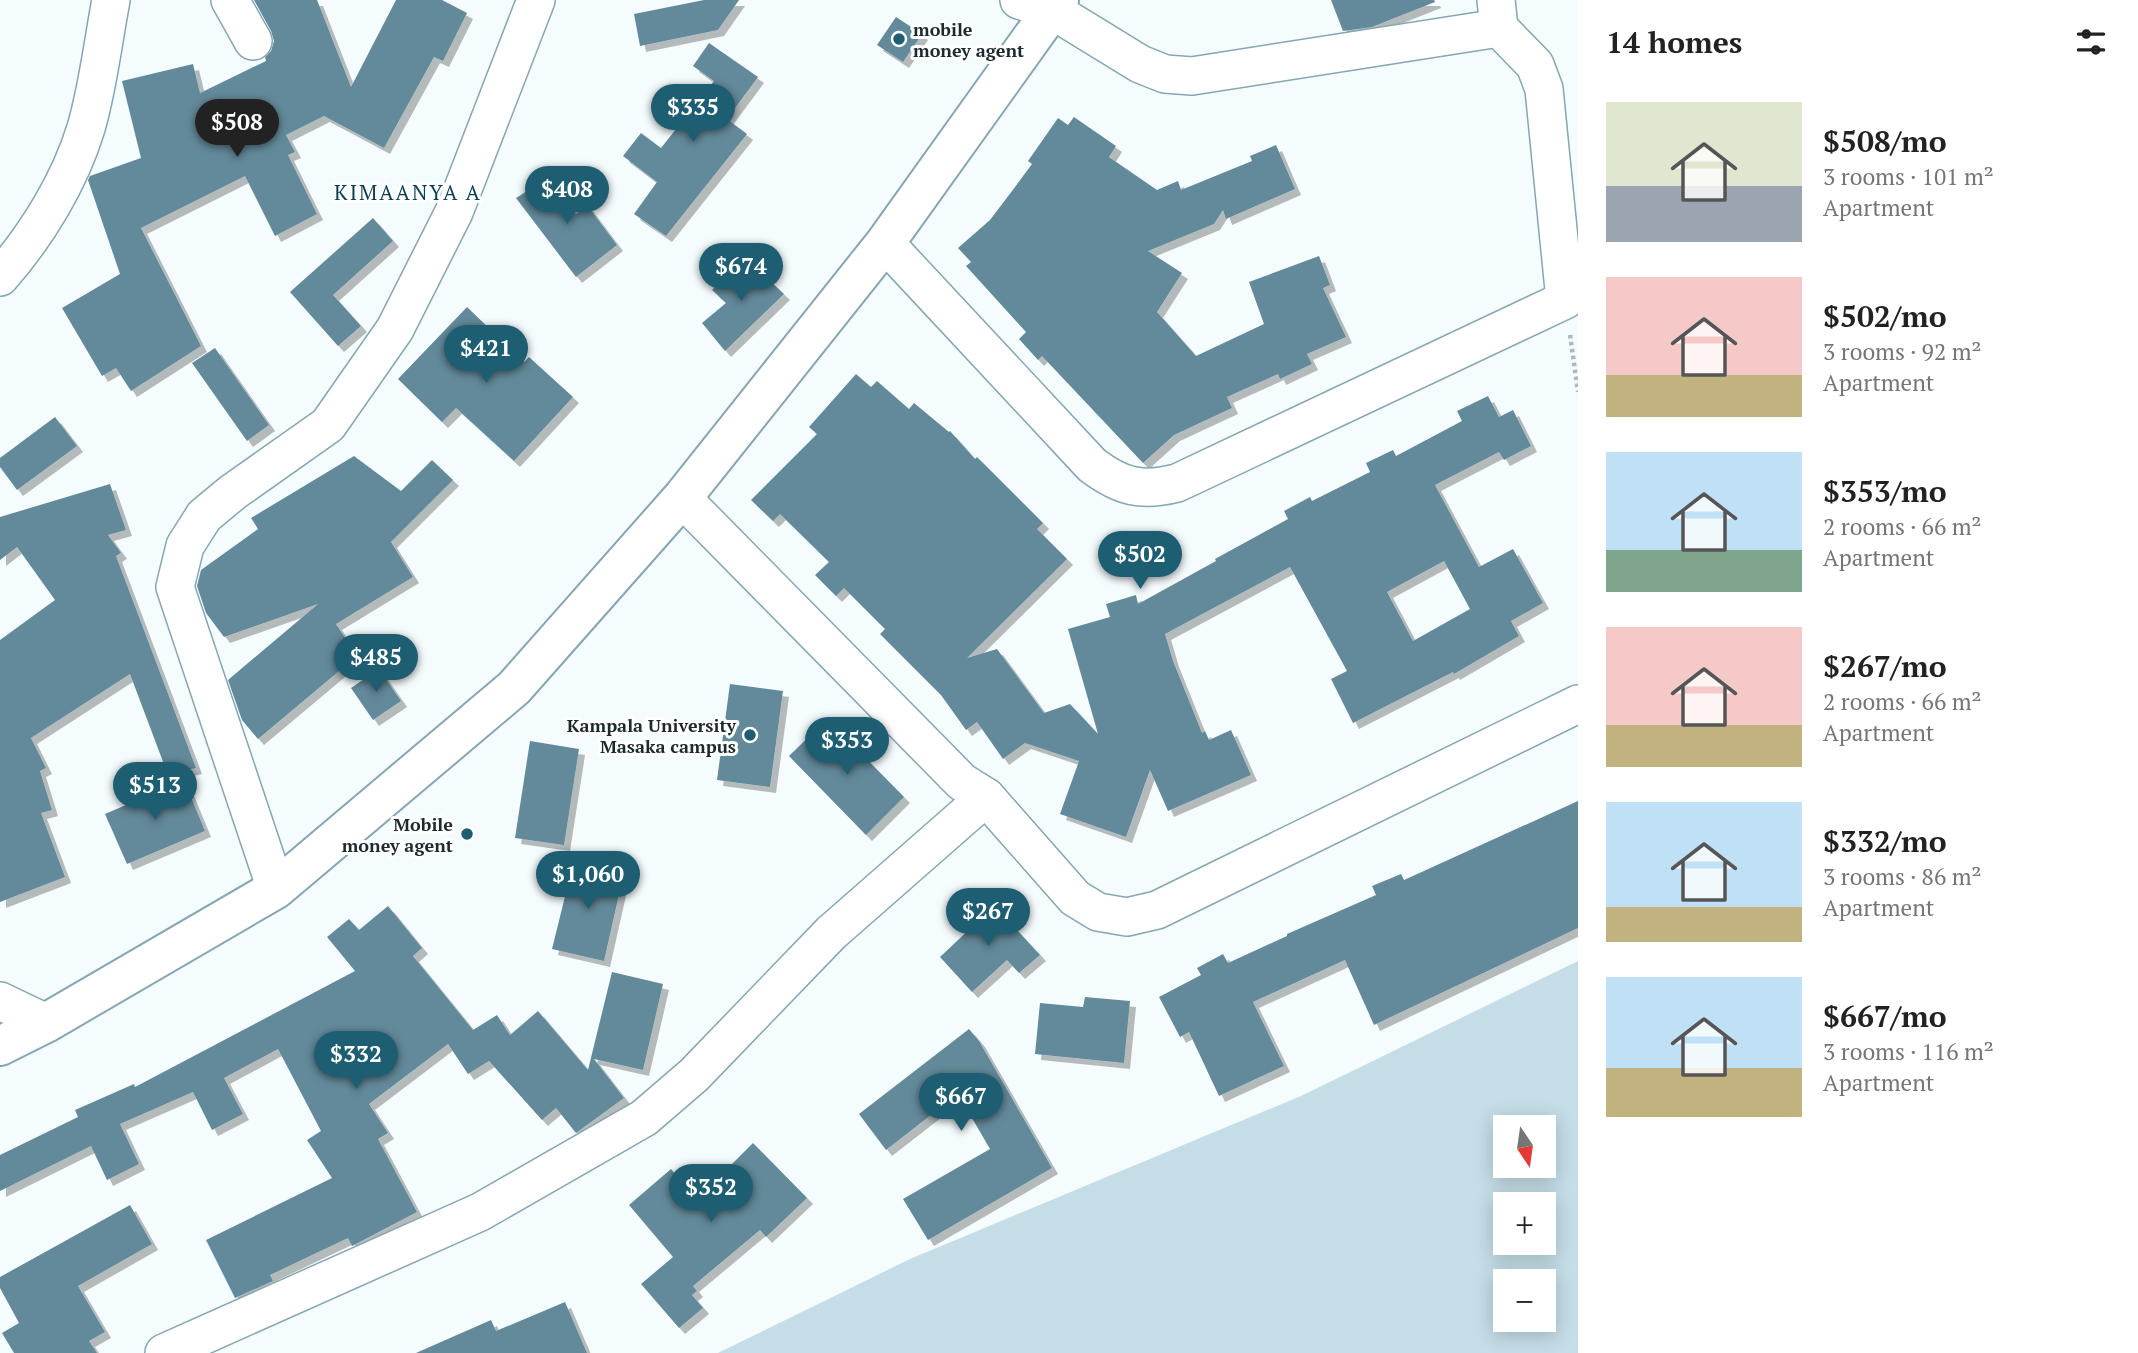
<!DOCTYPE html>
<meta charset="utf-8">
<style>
:root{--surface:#fff;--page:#f2f2f2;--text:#222;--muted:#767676;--accent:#1e5e73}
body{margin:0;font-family:"PT Serif",serif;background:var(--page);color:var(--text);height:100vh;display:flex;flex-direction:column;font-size:26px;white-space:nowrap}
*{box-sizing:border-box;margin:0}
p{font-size:23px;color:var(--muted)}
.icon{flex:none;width:38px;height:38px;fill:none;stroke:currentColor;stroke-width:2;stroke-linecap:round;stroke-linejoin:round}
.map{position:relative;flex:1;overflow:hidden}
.side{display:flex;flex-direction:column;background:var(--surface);width:560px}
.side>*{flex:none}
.needle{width:46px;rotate:167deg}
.fabs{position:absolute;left:1493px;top:1115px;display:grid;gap:14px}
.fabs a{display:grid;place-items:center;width:63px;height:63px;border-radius:0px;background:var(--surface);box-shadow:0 4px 18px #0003;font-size:35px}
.price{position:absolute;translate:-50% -60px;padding:0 16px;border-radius:24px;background:var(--accent);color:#fff;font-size:23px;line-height:46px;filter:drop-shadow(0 2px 4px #0008)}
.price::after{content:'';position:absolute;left:50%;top:42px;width:21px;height:16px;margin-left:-10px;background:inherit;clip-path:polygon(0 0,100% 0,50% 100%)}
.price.on{background:#222;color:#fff}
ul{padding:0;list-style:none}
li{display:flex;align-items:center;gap:21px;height:175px;padding:0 28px}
li span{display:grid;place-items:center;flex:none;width:196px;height:140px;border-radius:0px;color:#555}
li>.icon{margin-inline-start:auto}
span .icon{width:84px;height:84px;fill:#fffc;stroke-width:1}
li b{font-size:30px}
h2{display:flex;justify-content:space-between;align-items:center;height:84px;padding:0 28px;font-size:30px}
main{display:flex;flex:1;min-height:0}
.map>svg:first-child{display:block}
</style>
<main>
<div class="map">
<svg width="1578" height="1353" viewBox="0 0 1578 1353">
<defs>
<filter id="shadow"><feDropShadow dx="6" dy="6" stdDeviation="0" flood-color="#0004"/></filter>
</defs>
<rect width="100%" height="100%" fill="#f5fcfe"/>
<path fill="#c4dde7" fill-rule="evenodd" d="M1578,961V1353H718L910,1259L1301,1096ZM1505,1127H1544V1166H1505ZM1505,1204H1544V1242H1505ZM1505,1281H1544V1320H1505Z"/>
<g fill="#648a9a" fill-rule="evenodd" filter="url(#shadow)">
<path d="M254,0H317L351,87L396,0H442L467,13L443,61L434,57L384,148L324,116L286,135L295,152L288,155L317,214L275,236L245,176L141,228L201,346L131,391L116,368L102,376L62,308L120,274L88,180L90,176L141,158L122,81L193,64L200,93L266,61L265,57L271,51L274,41L271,31Z"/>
<path d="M704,0H739L718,30L640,46L634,14Z"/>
<path d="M1331,0H1434L1435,2L1372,27L1343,31Z"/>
<path d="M896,17L922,34L903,62L877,45Z"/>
<path d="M709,43L758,77L727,119L747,134L666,236L634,214L657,182L623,156L641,133L661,148L714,81L693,66Z"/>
<path d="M1074,117L1116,146L1109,157L1157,190L1178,181L1181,190L1252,161L1250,156L1276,145L1295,189L1226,219L1223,210L1214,224L1148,251L1182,273L1157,312L1196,356L1264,324L1249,282L1319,256L1330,285L1323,288L1346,337L1307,354L1312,364L1280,379L1278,374L1227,397L1232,408L1174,435L1143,463L1042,356L1038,360L1019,339L1026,332L966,266L971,262L958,248L990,220L1012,191L1032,164L1028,161L1058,118L1068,125Z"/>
<path d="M551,176L576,214L587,205L617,245L576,277L516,198Z"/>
<path d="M373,218L393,241L333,295L361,326L338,346L290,292Z"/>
<path d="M745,257L784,294L725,351L702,323L726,303L712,290Z"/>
<path d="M467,307L524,362L529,357L573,397L514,461L456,408L442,422L398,379Z"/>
<path d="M215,348L269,425L247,441L192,363Z"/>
<path d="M856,374L871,387L877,381L909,409L914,403L949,432L950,431L975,459L977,457L1043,523L1037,529L1067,559L967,658L997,649L1044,713L1070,704L1098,734L1068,629L1110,617L1106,604L1136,595L1138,604L1216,561L1215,559L1288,519L1284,511L1310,497L1312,501L1370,472L1366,463L1393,450L1396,456L1462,421L1457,411L1488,396L1499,417L1513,410L1531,446L1504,460L1499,452L1435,485L1479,567L1513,549L1543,603L1511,621L1519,636L1454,674L1453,672L1353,723L1331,679L1347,671L1290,567L1165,634L1173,661L1202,733L1205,731L1209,740L1231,730L1251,775L1168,811L1150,770L1126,837L1060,814L1079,761L1025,743L1003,759L977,722L966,730L941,695L880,634L885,629L844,588L836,596L815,575L829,562L780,514L773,521L751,500L817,434L809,427ZM1444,561L1470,609L1413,641L1387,592Z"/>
<path d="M55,417L77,446L17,490L0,467V458Z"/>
<path d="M354,456L401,491L432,460L453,480L391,542L413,577L336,624L357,656L258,739L242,720L228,680L318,604L224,637L206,613L197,586L201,570L258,529L251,518Z"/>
<path d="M110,484L126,530L108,535L121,553L116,556L196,768L168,775L130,674L31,738L46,768L40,771L52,810L41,813L65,877L0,902V640L55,600L17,547L0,560V517Z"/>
<path d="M379,669L401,701L373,720L351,688Z"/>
<path d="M730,684L783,691L770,787L717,780Z"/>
<path d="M827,719L904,797L866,835L789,756Z"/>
<path d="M530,741L579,749L564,845L515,838Z"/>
<path d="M184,780L205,831L127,864L105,814Z"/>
<path d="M1578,801V928L1374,1025L1345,960L1253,1002L1284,1066L1219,1096L1189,1032L1180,1037L1159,997L1201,975L1197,968L1223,954L1228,963L1287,936V934L1376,895L1372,886L1401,874L1404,880Z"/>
<path d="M574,860L624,872L604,961L552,949Z"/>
<path d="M988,899L1040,955L1019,973L1007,960L972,992L940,957L975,924L968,917Z"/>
<path d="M388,906L422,948L413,956L473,1030L497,1015L510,1035L538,1011L588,1070L612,972L663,984L643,1070L594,1059L624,1098L576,1133L556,1108L542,1120L489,1061L468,1074L448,1044L369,1104L388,1133L378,1139L417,1212L352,1246L348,1238L270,1275L273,1281L235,1298L206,1240L332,1178L307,1140L321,1131L278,1049L224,1078L243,1114L212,1130L193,1092L120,1124L139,1164L107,1180L91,1146L0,1191V1155L78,1117L75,1110L134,1084L135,1087L355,971L327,937L349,919L359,930Z"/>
<path d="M1085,997L1130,1001L1124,1063L1035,1054L1040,1003L1083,1007Z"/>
<path d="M969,1029L979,1041L1052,1168L928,1240L903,1199L990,1149L958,1094L886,1150L859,1114Z"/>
<path d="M753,1143L807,1198L766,1237L760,1230L693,1286L697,1291L692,1295L703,1308L679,1328L641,1284L673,1257L629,1205L671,1169L697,1199Z"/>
<path d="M130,1205L152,1244L78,1286L105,1332L89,1341L97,1353H14L2,1333L19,1323L0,1288V1277Z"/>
<path d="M565,1302L587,1353H416L491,1320L496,1331Z"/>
</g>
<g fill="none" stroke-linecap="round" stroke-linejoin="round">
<g stroke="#85a6b3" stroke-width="40">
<g id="minor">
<path d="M230,0L253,41"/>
<path d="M1019,0L1052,10L1140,64L1165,74L1192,76L1499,28"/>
<path d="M885,243L1092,465C1121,487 1141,492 1177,483L1565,300L1544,89L1535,65L1499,28L1496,0"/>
<path d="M0,277C37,235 70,181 86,128C98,87 103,42 111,0"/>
<path d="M682,498L962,782L986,797L1075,898L1098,912L1127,917L1157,910L1578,704"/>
<path d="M276,889L175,587L185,546L204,516L233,492L328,425L395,329L454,212L536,0"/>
<path d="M0,1001L46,1023"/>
<path d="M164,1353L480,1212L644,1118L694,1075L831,933L986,797"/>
</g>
</g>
<g stroke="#85a6b3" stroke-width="42">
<path id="tertiary" d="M0,1046L46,1023L276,889L514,688L682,498L885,243L1059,0"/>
</g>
<path stroke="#afb8bb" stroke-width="4.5" stroke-dasharray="3.5 3.5" stroke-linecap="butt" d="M1570,335L1578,392"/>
<use href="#minor" stroke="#fff" stroke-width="37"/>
<use href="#tertiary" stroke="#fff" stroke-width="38"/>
</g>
<g fill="#1e5e73" stroke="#fff" stroke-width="2.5">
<circle cx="899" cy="39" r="7"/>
<circle cx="750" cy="735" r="7"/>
<circle cx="467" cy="834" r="7"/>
</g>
<g text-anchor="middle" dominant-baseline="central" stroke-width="6" stroke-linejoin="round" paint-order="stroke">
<g font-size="18" font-weight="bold" fill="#1c292e" stroke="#fff" text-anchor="end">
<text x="913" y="29" text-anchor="start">mobile<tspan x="913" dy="21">money agent</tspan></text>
<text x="736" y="725">Kampala University<tspan x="736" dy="21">Masaka campus</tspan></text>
<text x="453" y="824">Mobile<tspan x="453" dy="21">money agent</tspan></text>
</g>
<g font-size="21" letter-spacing="2" fill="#093f50" stroke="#fff">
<text x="408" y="192">KIMAANYA A</text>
</g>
</g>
</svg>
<div class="fabs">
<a><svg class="needle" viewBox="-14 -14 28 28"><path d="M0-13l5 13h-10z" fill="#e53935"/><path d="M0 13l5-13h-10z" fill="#767676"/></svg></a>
<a>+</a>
<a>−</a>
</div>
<b class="price" style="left:693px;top:144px">$335</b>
<b class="price on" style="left:237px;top:159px">$508</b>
<b class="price" style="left:567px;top:226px">$408</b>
<b class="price" style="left:741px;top:303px">$674</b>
<b class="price" style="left:486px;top:385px">$421</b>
<b class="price" style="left:1140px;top:591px">$502</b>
<b class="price" style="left:376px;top:694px">$485</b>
<b class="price" style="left:847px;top:777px">$353</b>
<b class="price" style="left:155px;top:822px">$513</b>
<b class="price" style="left:588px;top:911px">$1,060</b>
<b class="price" style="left:988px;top:948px">$267</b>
<b class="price" style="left:356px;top:1091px">$332</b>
<b class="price" style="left:961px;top:1133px">$667</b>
<b class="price" style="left:711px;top:1224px">$352</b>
</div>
<section class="side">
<h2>14 homes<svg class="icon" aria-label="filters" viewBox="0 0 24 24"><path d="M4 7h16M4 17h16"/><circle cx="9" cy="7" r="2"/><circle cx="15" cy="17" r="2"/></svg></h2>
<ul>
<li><span style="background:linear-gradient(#dfe7d0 60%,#9aa5b1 0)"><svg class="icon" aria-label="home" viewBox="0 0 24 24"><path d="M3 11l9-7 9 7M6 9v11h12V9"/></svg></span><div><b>$508/mo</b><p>3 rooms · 101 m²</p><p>Apartment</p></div></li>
<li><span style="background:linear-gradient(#f6c9c9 70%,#c2b280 0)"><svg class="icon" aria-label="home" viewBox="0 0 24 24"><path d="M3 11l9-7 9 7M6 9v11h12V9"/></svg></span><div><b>$502/mo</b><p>3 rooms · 92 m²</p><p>Apartment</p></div></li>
<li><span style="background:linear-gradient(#bfe0f5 70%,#7fa58c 0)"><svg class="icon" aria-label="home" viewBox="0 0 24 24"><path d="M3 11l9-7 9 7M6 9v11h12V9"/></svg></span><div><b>$353/mo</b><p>2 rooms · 66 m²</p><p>Apartment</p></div></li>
<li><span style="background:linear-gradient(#f6c9c9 70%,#c2b280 0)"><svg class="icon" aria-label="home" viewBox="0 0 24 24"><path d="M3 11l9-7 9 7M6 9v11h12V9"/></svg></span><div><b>$267/mo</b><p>2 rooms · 66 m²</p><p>Apartment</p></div></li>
<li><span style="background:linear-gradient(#bfe0f5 75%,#c2b280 0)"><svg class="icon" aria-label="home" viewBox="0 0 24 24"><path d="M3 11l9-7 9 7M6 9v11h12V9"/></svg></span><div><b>$332/mo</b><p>3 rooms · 86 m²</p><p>Apartment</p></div></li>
<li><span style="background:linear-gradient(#bfe0f5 65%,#c2b280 0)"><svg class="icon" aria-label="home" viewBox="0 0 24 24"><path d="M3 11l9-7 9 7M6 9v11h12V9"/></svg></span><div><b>$667/mo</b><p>3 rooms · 116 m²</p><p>Apartment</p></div></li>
</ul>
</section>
</main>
